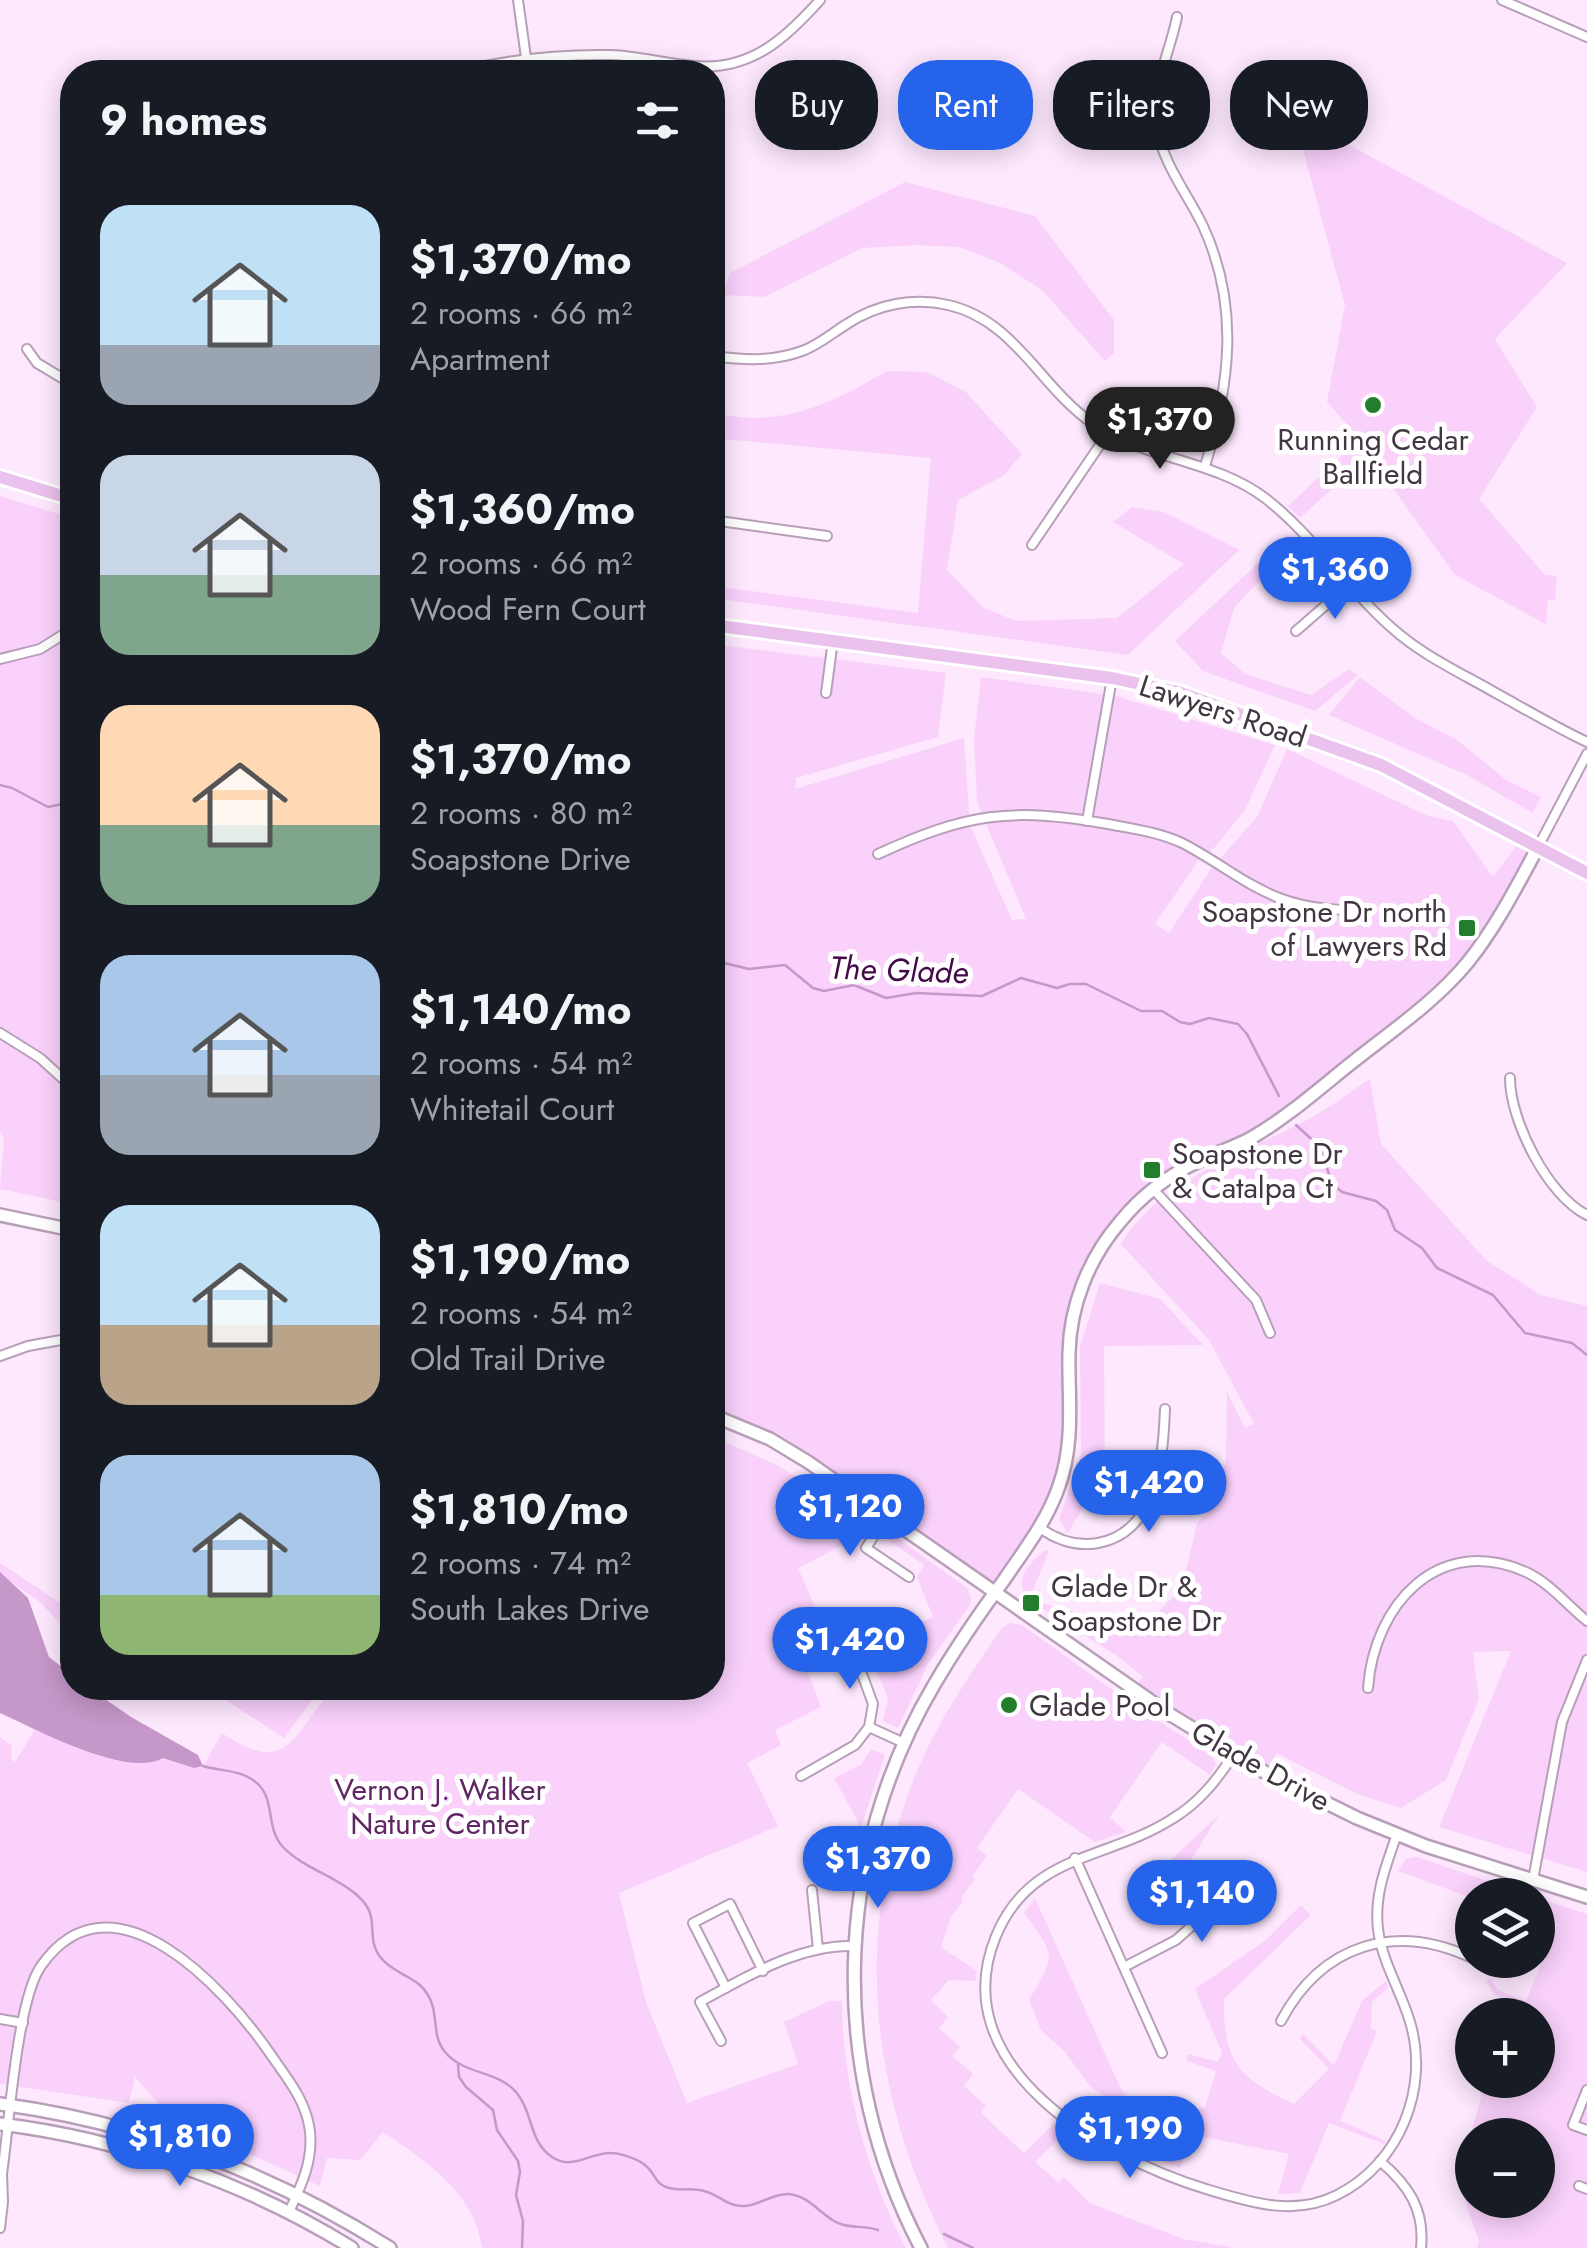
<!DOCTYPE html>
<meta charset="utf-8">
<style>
:root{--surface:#171b24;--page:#242831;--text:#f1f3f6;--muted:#9ea1a6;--accent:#2563eb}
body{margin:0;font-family:Jost,sans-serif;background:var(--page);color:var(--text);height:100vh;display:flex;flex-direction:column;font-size:38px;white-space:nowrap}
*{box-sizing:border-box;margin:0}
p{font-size:32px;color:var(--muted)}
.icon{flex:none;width:55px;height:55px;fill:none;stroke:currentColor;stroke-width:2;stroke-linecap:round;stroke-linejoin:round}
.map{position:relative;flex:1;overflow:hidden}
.details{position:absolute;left:60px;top:60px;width:665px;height:1640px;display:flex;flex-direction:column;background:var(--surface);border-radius:40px;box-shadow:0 5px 25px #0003}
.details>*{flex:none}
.hud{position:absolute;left:755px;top:60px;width:680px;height:90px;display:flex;gap:20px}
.controls{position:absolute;left:1455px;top:1878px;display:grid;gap:20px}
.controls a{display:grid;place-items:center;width:100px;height:100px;border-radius:50%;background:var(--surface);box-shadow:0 5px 25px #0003;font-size:50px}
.price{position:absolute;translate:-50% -85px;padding:0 22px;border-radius:35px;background:var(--accent);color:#fff;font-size:32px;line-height:65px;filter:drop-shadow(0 2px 5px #0008)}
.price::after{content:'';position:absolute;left:50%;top:60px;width:30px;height:22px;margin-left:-15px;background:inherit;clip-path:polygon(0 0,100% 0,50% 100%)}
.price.active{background:#222;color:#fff}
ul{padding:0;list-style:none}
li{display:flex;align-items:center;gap:30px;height:250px;padding:0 40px}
li span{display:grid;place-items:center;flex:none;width:280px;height:200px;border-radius:30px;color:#555}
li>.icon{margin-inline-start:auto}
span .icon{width:120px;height:120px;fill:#fffc;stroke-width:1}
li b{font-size:42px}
h2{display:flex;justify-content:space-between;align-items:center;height:120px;padding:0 40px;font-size:42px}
.chip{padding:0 35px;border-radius:40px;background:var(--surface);box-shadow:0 5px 25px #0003;font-size:35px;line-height:90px}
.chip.active{background:var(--accent);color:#fff}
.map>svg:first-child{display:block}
</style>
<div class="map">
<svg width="1587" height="2248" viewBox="0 0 1587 2248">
<rect width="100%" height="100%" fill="#fde8fe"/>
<g fill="#f9d1fb" fill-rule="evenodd">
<path d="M1312,125L1567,263L1495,339L1537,407L1479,499L1545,575L1557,576L1555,600H1548L1546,624L1455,575L1369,455L1300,518L1288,506L1360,439L1327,402L1345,305L1302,146Z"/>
<path d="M905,182L1035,216L1114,320V353L1105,361L1042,290L1000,263L960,247L916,245L862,248L764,297L722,295L730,273Z"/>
<path d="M887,371L927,372L966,392L1022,454L1003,476L958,500L947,570L984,608L1016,621L1117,618L1184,564L1113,522L1132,507L1164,512L1239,550L1128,655L713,598V586L918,613L931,458L713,438V413C783,428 828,405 887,371Z"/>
<path d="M0,496L72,518V1204L0,1189L4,1139L0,1132Z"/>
<path d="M1288,535L1295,543L1234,608L1221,653L1245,674L1311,695L1349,669L1358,675L1315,711L1203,671L1175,641Z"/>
<path d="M712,644L946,673L938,737L796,778L795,789L964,738L970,825L1012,920L1026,919L977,802L974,738L981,677L1116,696L1275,745L1245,810L1216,846L1198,861L1155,924L1169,933L1211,869L1257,817L1287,749L1428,816L1453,821L1493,877L1522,838L1538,847L1464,966L1280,1119L1199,1161L1129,1211L1080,1293L1061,1480L995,1592L808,1462L713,1415Z"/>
<path d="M1360,677L1415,718L1457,740L1506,780L1541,797L1533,813L1467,775L1329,715Z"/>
<path d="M1370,1079L1381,1144L1486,1260L1541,1295L1587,1306V1872L1439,1827L1511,1651L1473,1652L1479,1699L1446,1780L1401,1808L1357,1794L1276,1753L1266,1773L1132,1688L1143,1677L1116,1655L1028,1600C1013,1580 1028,1564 1045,1550L1049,1551L1029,1600L1111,1621L1150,1620L1182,1588L1197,1523L1217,1502L1226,1458L1227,1392L1245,1428L1254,1424L1209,1340L1121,1244C1157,1182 1244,1153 1305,1121C1328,1109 1349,1093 1370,1079Z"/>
<path d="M1100,1283L1160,1299L1203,1345L1104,1346L1105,1470L1068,1533L1059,1519L1081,1455L1080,1347Z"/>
<path d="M713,1437L777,1465L828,1498L833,1492L967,1588L971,1597L970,1605L928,1664L898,1728L883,1721L888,1698L866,1646L933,1617L917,1577L924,1565L865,1524L841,1546L798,1568L824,1628L797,1643L821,1707L775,1730L781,1745L747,1763L778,1826L619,1893L646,2002L687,2103L798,2064L784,2022L829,2001H842C842,2083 867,2175 906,2248H482C475,2193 426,2161 383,2132L360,2160L327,2158L320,2186L172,2119L135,2077L129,2103L0,2084V1737L12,1746L11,1758L15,1762L35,1729L98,1756L163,1758L194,1768L203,1766L222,1733C292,1780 292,1730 335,1688H712Z"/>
<path d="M0,1563L72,1611V1636L40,1602L0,1574Z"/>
<path d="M1010,1623L1022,1625L1132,1704L1212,1755L1216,1764L1210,1775L1162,1742L1110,1817L1126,1832L1095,1842L1018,1789L977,1848L987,1856L972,1876L975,1879L961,1898L963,1901L951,1917L941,1947L977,1971L976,1981L949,1980L931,2000L948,2017L939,2028L960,2047L952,2056L973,2074L964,2086L986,2106L981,2113L1024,2153L1054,2124L1066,2132L1035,2162L1058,2182L1064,2177L1090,2203L1183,2239L1236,2248H948C867,2090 849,1916 926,1751C947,1708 974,1668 1002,1628Z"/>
<path d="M207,1688H321L284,1738Z"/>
<path d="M871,1749L885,1755L861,1827L834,1778L861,1765Z"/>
<path d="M1219,1815L1193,1857L1157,1897L1147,1882Z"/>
<path d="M1415,1857H1417L1529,1895H1472V1898L1398,1871L1406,1859Z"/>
<path d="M1035,1898L1120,2087L1127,2098L1168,2122L1171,2116L1205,2107L1216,2071L1187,2061L1188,2054L1218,2062L1222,2053L1195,1989L1266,1940L1301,1905L1311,1915L1224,1999C1223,2061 1238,2078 1294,2104L1329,2069L1300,2039L1303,2034L1334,2065L1362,2001L1386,1981L1388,1988L1372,2002L1371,2028L1377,2031L1340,2121L1386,2141L1384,2144L1329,2123L1300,2193L1278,2194L1289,2154L1193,2135L1180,2168L1145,2153L1155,2131L1090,2086L1065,2052L1041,2030L1029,2000C1057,1953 1055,1956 1024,1913Z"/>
<path d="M1538,1898L1587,1914V2248H1477L1479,2241L1458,2181L1481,2097L1479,2080H1538V2015H1521L1523,2007L1495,1995L1486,1981L1490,1978L1498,1990L1526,2001L1557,1924L1538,1918ZM1472,2135H1538V2200H1472Z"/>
</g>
<path fill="#c697c9" d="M0,1572L28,1598L49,1657L72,1675V1688H89L131,1717L198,1755L203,1766L194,1768L163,1758C127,1779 36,1729 0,1713Z"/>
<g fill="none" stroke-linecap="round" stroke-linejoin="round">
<g stroke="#c697c9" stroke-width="2.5">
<path d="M0,785L12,788L48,807L72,802"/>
<path d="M712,960L749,969L785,965L813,988L824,991L854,985L886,998L916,993L982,996L1021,978L1057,988L1070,984H1086L1141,1011H1162L1180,1022L1190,1024L1209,1018L1238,1024L1247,1034L1279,1096"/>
<path d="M1296,1125L1320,1147L1332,1183L1342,1192L1376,1201L1387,1210L1395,1230L1422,1248L1437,1268L1493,1295L1525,1333L1572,1343L1587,1355"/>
<path d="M203,1766C223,1772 243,1769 259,1785C275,1802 266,1829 283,1847C304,1869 337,1876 359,1897C382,1918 364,1937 381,1958C395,1975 417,1976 428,1995C439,2012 431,2036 445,2052C464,2075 497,2070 516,2092C533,2112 529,2142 552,2157C572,2171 591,2152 611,2153C620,2153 639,2159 646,2166C655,2173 655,2183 666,2187C678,2192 692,2187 704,2191C720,2195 727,2207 745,2206C760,2205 773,2193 789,2194C808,2196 819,2212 834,2221C847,2229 864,2225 878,2230"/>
<path d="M458,2065L459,2077L466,2087L493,2110L497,2130L518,2161L520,2172L516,2195L523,2221L522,2248"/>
<path d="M944,2234L973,2248"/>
</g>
<g stroke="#b89fb9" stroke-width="12">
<g id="street">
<path d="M518,0L528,72"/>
<path d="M1502,0L1587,37"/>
<path d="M1177,17C1170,52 1152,86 1156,122C1161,162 1186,191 1203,226C1240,306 1230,385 1205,466"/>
<path d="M456,72C506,60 559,54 611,55C639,56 667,64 695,66C751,71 786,38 820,0"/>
<path d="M27,349L37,363L72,384"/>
<path d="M712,356C743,360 772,362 802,351C819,345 832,333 847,324C877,304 914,297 948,305C1015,320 1040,387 1092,423C1145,460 1213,459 1265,498C1313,535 1346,588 1392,628C1422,655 1459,672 1494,692C1525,709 1555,727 1587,742"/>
<path d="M712,520L827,536"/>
<path d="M1032,545L1108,433"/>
<path d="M1296,631L1349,585"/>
<path d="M0,659L40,649L72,629"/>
<path d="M826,693L833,640"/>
<path d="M1087,821L1112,678"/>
<path d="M1538,847L1587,754"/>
<path d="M878,854C967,813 1011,807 1108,824C1133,829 1159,832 1182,843C1216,860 1246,886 1282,899C1309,909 1338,910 1365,911"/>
<path d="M0,1033L40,1058L72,1087"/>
<path d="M1510,1078C1510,1121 1548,1196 1587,1215"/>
<path d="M1153,1189L1256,1300L1270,1333"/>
<path d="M0,1356L28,1346L72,1338"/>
<path d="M886,1517L866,1548L909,1577"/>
<path d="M1040,1528C1057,1540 1076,1547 1098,1543C1158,1532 1163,1458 1165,1409"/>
<path d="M855,1655L873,1704L869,1727"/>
<path d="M1368,1688C1374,1605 1438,1533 1526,1572C1550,1583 1567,1605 1587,1621"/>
<path d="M1234,1754C1217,1780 1199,1803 1172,1819C1108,1860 1030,1853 996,1936C942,2067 1104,2158 1206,2189C1249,2202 1294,2217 1337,2195C1400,2164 1430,2087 1410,2022C1401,1991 1382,1962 1378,1929C1374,1895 1386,1866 1397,1834"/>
<path d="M801,1776L855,1745L869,1727L904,1743"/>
<path d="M1075,1858L1162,2053"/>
<path d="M1533,1880L1562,1722L1587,1660"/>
<path d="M812,1890L818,1949"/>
<path d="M1124,1967L1176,1940L1248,1876"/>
<path d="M726,1988L693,1923L730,1904L763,1971"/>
<path d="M0,2019L23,2023"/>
<path d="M1281,2021C1322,1944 1395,1922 1472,1958"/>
<path d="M721,2041L700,2002C746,1977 800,1944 854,1946"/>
<path d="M1587,2090L1573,2125L1587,2130"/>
<path d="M1380,2161C1408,2185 1425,2209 1421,2248"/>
<path d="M1579,2186L1587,2189"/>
<path d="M0,2228L3,2202L2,2174C9,2126 17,2000 41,1966C112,1864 226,1990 269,2052C286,2077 307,2101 310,2132C313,2162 301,2186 289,2212"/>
</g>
</g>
<g stroke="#b89fb9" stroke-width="16">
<g id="secondary">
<path d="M0,1215L72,1230"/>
<path d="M712,1415L770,1439L808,1462L1171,1715L1266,1773L1357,1818L1426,1846L1587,1897"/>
<path d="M0,2104C141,2123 270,2172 390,2248"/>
<path d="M0,2124C123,2139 247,2183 352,2248"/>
<path d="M921,2248C828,2071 832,1858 934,1685C955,1649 979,1614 1004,1580C1025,1549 1047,1521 1059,1486C1075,1441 1068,1398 1069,1353C1070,1305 1089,1258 1120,1222C1141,1196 1169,1175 1199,1161C1217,1152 1236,1147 1253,1137C1289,1116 1321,1087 1354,1061C1393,1030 1436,1001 1468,962C1496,927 1517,886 1538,847"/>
</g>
</g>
<g stroke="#fff" stroke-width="18">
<g id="primary">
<path d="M0,477L72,499"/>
<path d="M712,625L1112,678L1178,692L1381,765L1587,873"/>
</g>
</g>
<use href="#street" stroke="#fff" stroke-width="8"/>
<use href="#secondary" stroke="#fff" stroke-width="11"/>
<use href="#primary" stroke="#ebc1ed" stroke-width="12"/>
</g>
<g fill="#227d2c" stroke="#fff" stroke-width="4">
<circle cx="1373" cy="405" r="10"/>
<rect x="1457" y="918" width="20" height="20" rx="5"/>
<rect x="1142" y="1160" width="20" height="20" rx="5"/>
<rect x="1021" y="1593" width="20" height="20" rx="5"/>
<circle cx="1009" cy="1705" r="10"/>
</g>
<g text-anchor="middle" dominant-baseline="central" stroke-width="10" stroke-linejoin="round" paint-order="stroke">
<g font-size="30" fill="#413641" stroke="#fff" text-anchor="start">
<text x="1373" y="439" text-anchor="middle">Running Cedar<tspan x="1373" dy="34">Ballfield</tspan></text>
<text x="1447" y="911" text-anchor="end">Soapstone Dr north<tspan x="1447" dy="34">of Lawyers Rd</tspan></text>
<text x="1172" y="1153">Soapstone Dr<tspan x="1172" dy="34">&amp; Catalpa Ct</tspan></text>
<text x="1051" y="1586">Glade Dr &amp;<tspan x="1051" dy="34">Soapstone Dr</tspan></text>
<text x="1029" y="1705">Glade Pool</text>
</g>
<g font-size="30" fill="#413641" stroke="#fff">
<text transform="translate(1223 711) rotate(18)">Lawyers Road</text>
<text transform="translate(1261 1766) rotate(29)">Glade Drive</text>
</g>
<g font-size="30" fill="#5f2663" stroke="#fff">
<text x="440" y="1789">Vernon J. Walker<tspan x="440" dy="34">Nature Center</tspan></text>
</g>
<g font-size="32" font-style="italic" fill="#430948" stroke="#fff">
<text transform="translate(899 970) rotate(2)">The Glade</text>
</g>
</g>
</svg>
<div class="controls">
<a><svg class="icon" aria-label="layers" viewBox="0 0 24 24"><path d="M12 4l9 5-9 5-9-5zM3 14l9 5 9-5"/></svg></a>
<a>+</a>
<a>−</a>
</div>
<b class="price active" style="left:1160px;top:472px">$1,370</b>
<b class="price" style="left:1335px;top:622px">$1,360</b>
<b class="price" style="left:1149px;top:1535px">$1,420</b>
<b class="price" style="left:850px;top:1559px">$1,120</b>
<b class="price" style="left:850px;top:1692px">$1,420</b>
<b class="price" style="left:878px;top:1911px">$1,370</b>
<b class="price" style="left:1202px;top:1945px">$1,140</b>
<b class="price" style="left:1130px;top:2181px">$1,190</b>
<b class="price" style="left:180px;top:2189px">$1,810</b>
<div class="hud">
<a class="chip">Buy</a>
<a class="chip active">Rent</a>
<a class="chip">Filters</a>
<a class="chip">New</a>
</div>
<section class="details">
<h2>9 homes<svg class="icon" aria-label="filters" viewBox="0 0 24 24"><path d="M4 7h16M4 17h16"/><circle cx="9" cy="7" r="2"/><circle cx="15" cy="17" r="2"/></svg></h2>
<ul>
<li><span style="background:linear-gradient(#bfe0f5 70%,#9aa5b1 0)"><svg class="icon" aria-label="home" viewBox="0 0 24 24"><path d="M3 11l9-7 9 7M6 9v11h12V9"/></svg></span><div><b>$1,370/mo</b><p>2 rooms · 66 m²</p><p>Apartment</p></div></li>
<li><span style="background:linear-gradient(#c9d6e8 60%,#7fa58c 0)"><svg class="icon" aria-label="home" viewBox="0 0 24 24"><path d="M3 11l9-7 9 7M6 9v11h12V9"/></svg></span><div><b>$1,360/mo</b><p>2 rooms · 66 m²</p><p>Wood Fern Court</p></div></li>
<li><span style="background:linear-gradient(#ffd9b3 60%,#7fa58c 0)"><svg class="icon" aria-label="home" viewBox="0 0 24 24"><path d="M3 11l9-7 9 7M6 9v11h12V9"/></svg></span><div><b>$1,370/mo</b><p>2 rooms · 80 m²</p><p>Soapstone Drive</p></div></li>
<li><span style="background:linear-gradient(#a9c7e8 60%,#9aa5b1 0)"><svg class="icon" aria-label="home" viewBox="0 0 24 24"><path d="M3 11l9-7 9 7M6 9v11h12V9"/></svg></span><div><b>$1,140/mo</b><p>2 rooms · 54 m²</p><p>Whitetail Court</p></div></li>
<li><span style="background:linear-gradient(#bfe0f5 60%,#b9a48a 0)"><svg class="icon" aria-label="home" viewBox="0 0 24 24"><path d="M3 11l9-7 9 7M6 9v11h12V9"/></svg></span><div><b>$1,190/mo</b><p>2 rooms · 54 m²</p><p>Old Trail Drive</p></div></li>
<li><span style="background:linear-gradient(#a9c7e8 70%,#8fb573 0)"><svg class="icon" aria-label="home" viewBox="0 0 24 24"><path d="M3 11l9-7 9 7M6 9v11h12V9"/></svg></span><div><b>$1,810/mo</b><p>2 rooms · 74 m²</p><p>South Lakes Drive</p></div></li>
</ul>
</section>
</div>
